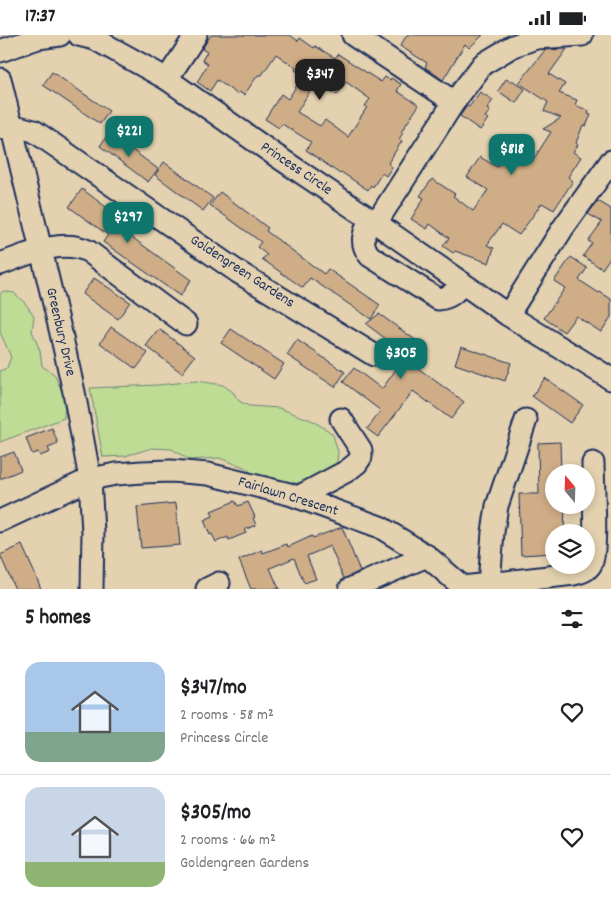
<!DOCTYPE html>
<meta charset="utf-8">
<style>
:root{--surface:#fff;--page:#f6f6f6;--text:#202124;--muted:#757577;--line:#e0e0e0;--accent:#0f766e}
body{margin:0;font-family:Dekko,sans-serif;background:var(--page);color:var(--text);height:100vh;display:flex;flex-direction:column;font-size:19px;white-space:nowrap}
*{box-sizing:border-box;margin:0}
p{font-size:16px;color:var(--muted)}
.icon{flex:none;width:28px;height:28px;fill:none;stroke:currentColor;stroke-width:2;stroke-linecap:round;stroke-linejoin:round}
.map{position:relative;height:554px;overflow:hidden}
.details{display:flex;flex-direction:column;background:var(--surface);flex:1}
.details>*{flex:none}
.needle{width:32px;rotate:341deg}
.buttons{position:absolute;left:545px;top:429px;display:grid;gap:10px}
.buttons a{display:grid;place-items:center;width:50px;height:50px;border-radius:50%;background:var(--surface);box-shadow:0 2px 8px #0003;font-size:25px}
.price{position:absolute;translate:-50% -42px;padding:0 11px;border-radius:10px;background:var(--accent);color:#fff;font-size:16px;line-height:32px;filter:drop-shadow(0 1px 2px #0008)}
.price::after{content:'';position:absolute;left:50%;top:30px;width:15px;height:11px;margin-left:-8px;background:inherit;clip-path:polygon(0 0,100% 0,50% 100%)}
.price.on{background:#222;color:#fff}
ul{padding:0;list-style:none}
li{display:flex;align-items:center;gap:15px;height:125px;padding:0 25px}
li+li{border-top:1px solid var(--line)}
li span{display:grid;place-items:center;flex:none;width:140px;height:100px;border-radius:15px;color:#555}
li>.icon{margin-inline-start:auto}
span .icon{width:60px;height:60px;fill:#fffc;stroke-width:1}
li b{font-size:21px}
h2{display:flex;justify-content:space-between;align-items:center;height:60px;padding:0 25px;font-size:21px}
.status{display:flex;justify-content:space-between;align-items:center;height:35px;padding:0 25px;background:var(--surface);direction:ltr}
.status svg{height:14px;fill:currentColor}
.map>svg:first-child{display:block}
</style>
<div class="status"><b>17:37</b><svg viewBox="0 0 49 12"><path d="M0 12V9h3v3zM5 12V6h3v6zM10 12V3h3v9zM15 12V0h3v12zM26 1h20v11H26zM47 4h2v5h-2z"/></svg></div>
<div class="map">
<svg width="611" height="554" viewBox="0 0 611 554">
<rect width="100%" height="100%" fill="#e3d1af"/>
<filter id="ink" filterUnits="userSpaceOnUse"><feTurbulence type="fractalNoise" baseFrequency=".02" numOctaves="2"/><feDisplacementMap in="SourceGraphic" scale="10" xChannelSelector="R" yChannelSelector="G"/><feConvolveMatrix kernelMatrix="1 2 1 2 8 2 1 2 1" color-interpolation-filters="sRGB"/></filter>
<g filter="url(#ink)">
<g fill="#bedc94" stroke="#6c8679">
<path d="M3,256L14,258L25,268L34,281L32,296L40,316L42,331L54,339L65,362L64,383L0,407V336L7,333L11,322L0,297V259Z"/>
<path d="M196,346L223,350L233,357L239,366L249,371L279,373L311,385L329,396L333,400L338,417L337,427L331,436L312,445L292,449L271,448L261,445L244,432L219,423L189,425L172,414L152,413L125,421L103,422L90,353L158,350Z"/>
</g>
<g fill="#cfad86" stroke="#1b2f5e" fill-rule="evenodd">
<path d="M211,0H290L298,6L300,3L314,13L315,11L335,23L338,19L381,47L385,42L390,45L391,43L401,49L397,56L419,70L401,97L403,98L399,104L402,106L388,128L392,132L386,141L382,138L373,152L371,150L368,155L341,137L340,139L306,115L311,107L282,89L279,93L265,84L281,59L288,64L303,41L295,35L296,33L276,19L262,40H258L244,60L239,57L237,59L217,45L210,56L197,47L208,29L202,25L207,17L202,14ZM316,46L337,60L346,47L370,64L365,71L367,72L348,102L325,85L320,91L297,77Z"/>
<path d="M407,0H483L469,13L465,9L443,45L425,32L427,28L400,11Z"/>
<path d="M567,14L549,39L565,49L559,58L577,65L575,70L589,76L588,79L591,80L586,91L583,90L576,108L578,110L573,117L581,122L568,142L573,146L554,175L542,168L519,200L502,189L487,210L494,213L489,228L455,216L453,218L443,211L449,203L430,189L427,194L411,184L424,163L420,161L432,144L455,159L453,161L473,176L488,155L467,142L480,122L497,132L511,111L533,125L551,97L543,94L561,83L544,76L548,67L519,48L545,15Z"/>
<path d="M52,37L109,76L100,89L43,50Z"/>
<path d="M506,44L511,47L512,45L525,54L516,68L498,56Z"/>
<path d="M480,57L493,65L487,74L490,76L485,82L488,84L480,95L460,81L467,71L469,72Z"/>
<path d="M109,98L158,134L148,147L100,111Z"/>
<path d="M164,127L213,163L203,176L155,140Z"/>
<path d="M82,154L118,181L112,188L191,245L180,261L103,207L108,200L69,172Z"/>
<path d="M220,157L268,193L266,196L324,239L328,234L380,270L371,284L310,243L303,253L262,224L267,220L257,212L261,207L210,170Z"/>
<path d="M598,166L611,174V221L602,234L583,221L592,208L588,206L602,187L588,179Z"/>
<path d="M571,222L587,233L579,245L599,258L600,257L611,264V282L601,297L576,281L564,297L544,283L565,253L554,246Z"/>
<path d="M94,243L130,267L118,284L82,259Z"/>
<path d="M379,279L424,311L411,328L464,367L451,384L413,356L378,402L367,394L381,376L343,347L354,333L382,354L404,323L383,308L386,304L366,289Z"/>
<path d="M111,292L148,318L136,334L100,308Z"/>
<path d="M159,294L195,321L182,338L146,311Z"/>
<path d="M231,294L284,329L274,344L221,308Z"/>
<path d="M297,305L345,337L335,352L287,320Z"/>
<path d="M461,311L511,328L505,346L455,329Z"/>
<path d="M545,343L583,370L570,388L532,361Z"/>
<path d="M52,393L58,409L48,413L50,417L40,421L38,417L32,419L26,403Z"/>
<path d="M560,407L561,438H554V470H565L564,498H554V518L521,520L519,459H539L538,408Z"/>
<path d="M14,417L21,435L0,444V422Z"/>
<path d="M235,466L238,471L248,467L255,482L253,483L256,490L244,495L246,498L229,505L228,502L216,507L212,499L210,500L204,485L213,481L211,476Z"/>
<path d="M176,468L180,510L141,513L137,472Z"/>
<path d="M342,492L360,536L344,544L330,511L307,521L316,544L304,548L294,523L270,533L279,554H251L239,525L262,515L263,518L287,509L288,512L312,501L313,503Z"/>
<path d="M22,510L38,546L41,554H15L0,520Z"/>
</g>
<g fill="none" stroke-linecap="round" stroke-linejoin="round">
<g stroke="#1b2f5e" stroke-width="25">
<g id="minor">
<path d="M79,0L95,4L167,44L275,120L376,188L508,280L611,344"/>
<path d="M353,0L454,67"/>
<path d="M0,16L38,3L60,0"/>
<path d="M0,44L60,294L74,357L90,444L93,497L92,554"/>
<path d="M167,44L196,0"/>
<path d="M0,93L11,90L34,96L238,237L374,320"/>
<path d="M370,183C364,198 359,208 370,221L438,264C450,263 456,257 462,248"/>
<path d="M376,188L454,67L483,29L513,11L536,3L582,0"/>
<path d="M0,229C26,220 61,203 88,216L186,289"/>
<path d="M508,280L563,193L611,126"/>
<path d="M298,462L347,436L357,428L361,422V415L341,384"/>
<path d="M0,486L90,444L116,439L142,437L171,436L208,439L289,459L380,492L427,521L465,554"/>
<path d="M489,549L493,497L497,471L526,385"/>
<path d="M463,552L574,539C581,537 587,536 591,529C598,517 593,446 593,428"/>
<path d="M207,554L219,548"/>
<path d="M350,554L427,521"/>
</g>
</g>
<use href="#minor" stroke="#e3d1af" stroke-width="21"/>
</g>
</g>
<g text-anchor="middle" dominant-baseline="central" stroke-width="4.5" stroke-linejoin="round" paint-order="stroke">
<g font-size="15" fill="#1b2f5e" stroke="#e3d1af">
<text transform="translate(296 134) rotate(34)">Princess Circle</text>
<text transform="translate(242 237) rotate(33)">Goldengreen Gardens</text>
<text transform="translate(60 297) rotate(77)">Greenbury Drive</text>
<text transform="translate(288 462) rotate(17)">Fairlawn Crescent</text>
</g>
</g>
</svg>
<div class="buttons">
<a><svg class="needle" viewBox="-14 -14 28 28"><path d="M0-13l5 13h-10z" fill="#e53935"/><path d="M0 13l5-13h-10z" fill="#757577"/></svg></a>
<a><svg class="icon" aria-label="layers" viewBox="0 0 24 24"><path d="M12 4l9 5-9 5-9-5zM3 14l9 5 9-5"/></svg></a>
</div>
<b class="price on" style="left:320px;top:66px">$347</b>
<b class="price" style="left:129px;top:123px">$221</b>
<b class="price" style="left:512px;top:141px">$818</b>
<b class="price" style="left:128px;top:209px">$297</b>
<b class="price" style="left:401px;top:345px">$305</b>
</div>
<section class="details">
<h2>5 homes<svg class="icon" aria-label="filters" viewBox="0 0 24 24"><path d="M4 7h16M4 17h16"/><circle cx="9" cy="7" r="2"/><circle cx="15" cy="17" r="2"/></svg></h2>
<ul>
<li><span style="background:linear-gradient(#a9c7e8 70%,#7fa58c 0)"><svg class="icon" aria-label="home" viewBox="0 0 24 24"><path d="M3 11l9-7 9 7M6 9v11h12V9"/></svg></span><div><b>$347/mo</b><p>2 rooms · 58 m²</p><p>Princess Circle</p></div><svg class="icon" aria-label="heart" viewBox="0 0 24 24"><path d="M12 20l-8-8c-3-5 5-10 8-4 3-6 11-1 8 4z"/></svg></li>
<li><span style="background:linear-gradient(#c9d6e8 75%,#8fb573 0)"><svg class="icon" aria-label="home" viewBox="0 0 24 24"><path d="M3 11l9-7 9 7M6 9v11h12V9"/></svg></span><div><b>$305/mo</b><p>2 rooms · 66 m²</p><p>Goldengreen Gardens</p></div><svg class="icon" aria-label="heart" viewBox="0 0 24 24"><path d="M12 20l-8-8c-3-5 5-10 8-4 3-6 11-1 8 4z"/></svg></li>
</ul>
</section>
